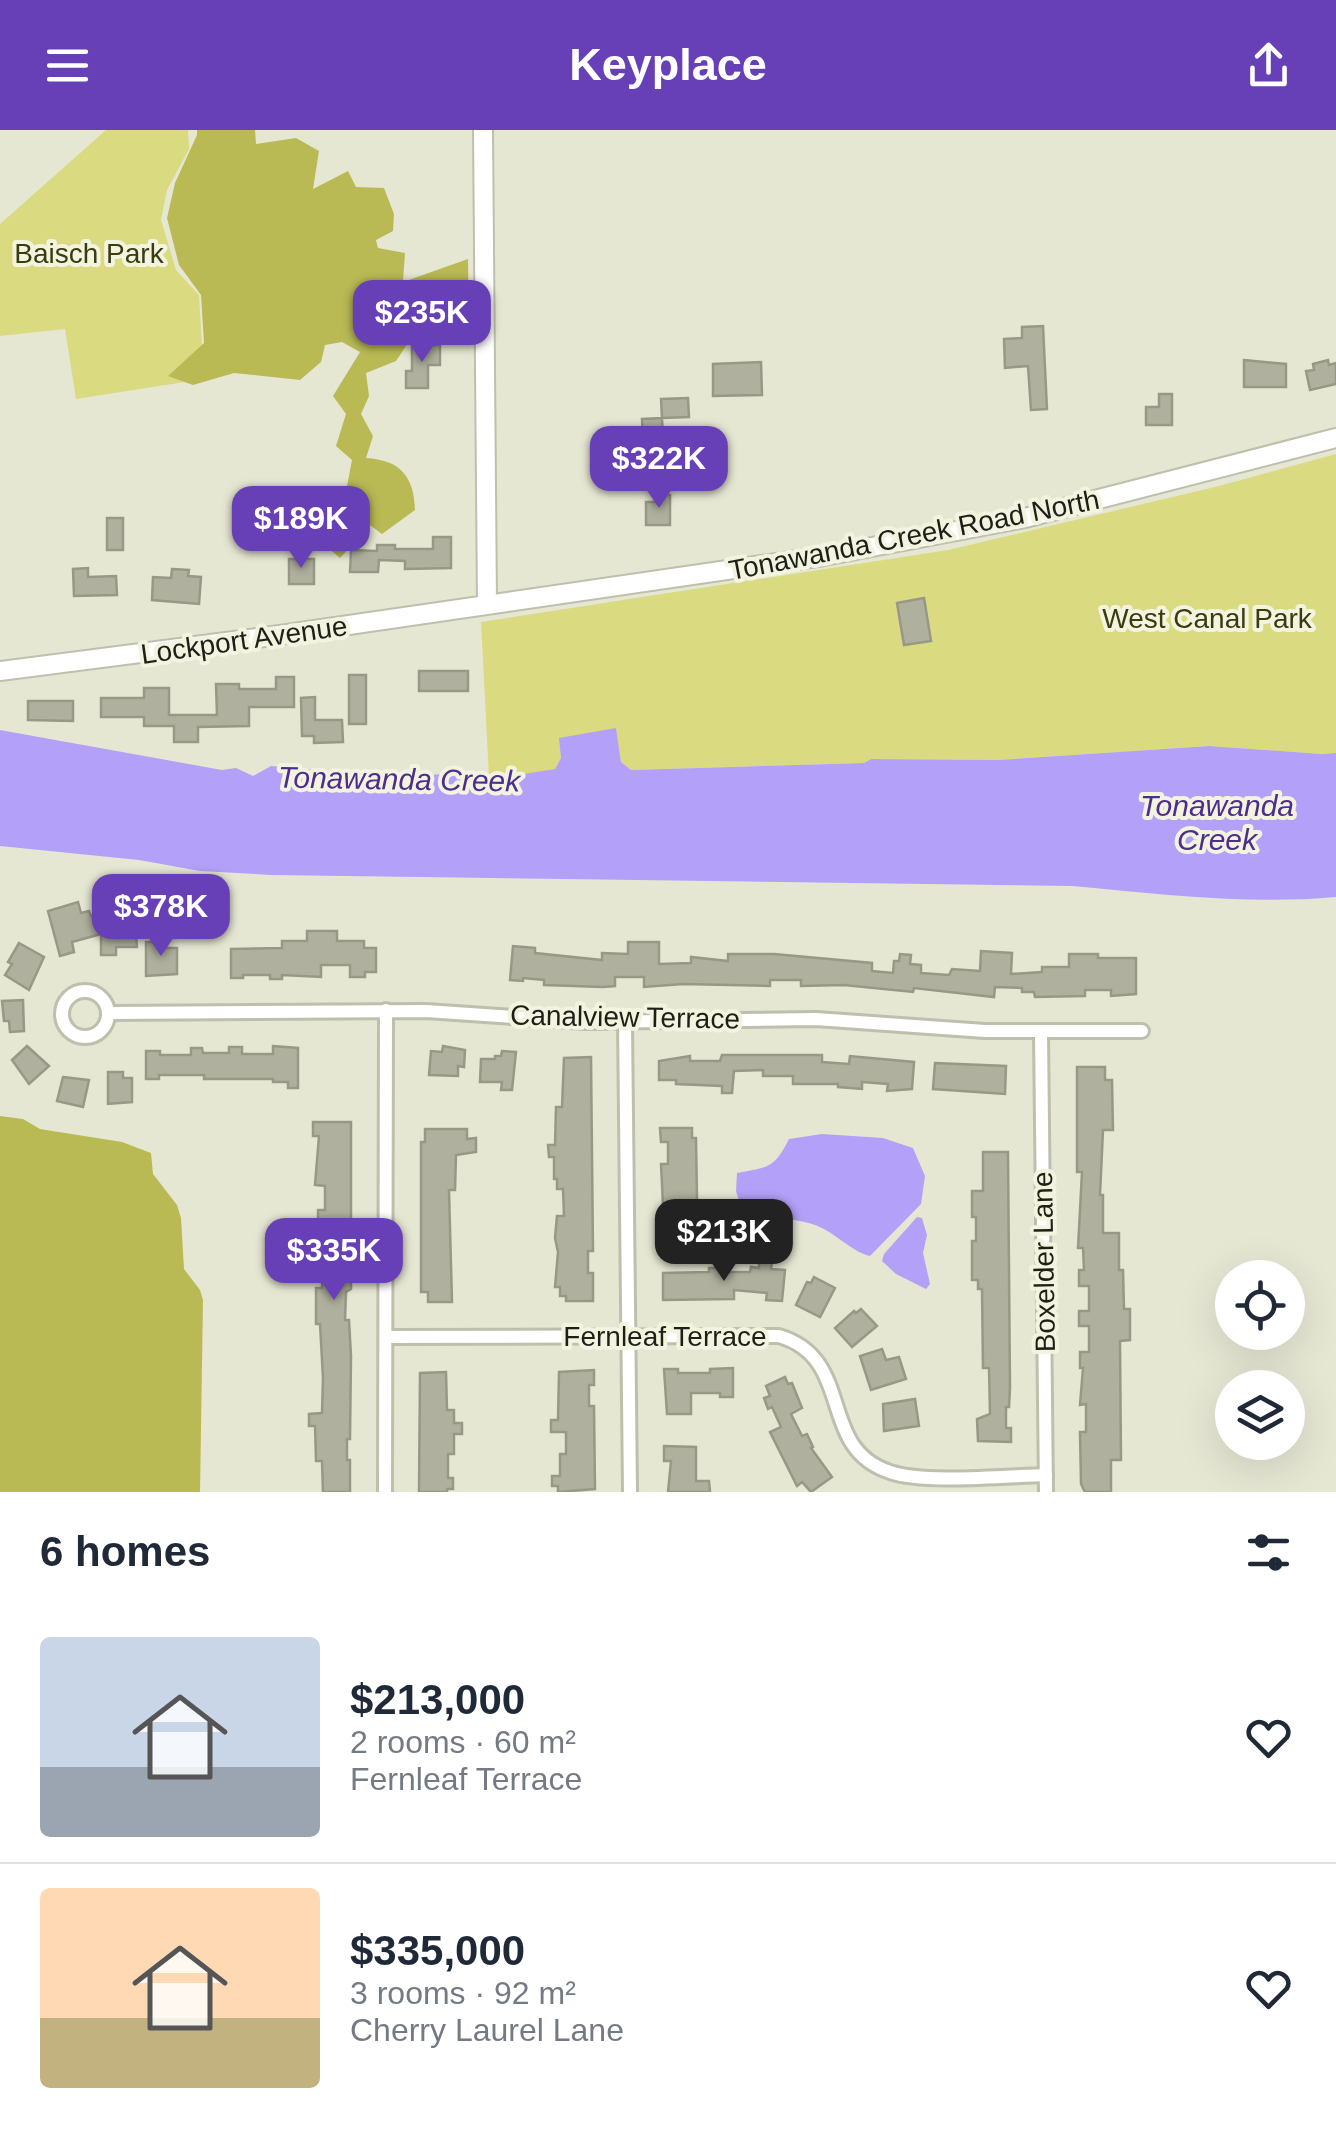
<!DOCTYPE html>
<meta charset="utf-8">
<style>
:root{--surface:#fff;--page:#f2f2f3;--text:#1f2937;--muted:#747a83;--line:#e0e1e3;--accent:#6740b8}
body{margin:0;font-family:Helvetica,sans-serif;background:var(--page);color:var(--text);height:100vh;display:flex;flex-direction:column;font-size:38px;white-space:nowrap}
*{box-sizing:border-box;margin:0}
p{font-size:32px;color:var(--muted)}
.icon{flex:none;width:55px;height:55px;fill:none;stroke:currentColor;stroke-width:2;stroke-linecap:round;stroke-linejoin:round}
.map{position:relative;height:1362px;overflow:hidden}
.sheet{display:flex;flex-direction:column;background:var(--surface);flex:1}
.sheet>*{flex:none}
.controls{position:absolute;left:1215px;top:1130px;display:grid;gap:20px}
.controls a{display:grid;place-items:center;width:90px;height:90px;border-radius:50%;background:var(--surface);box-shadow:0 10px 40px #0002;font-size:50px}
.price{position:absolute;translate:-50% -85px;padding:0 22px;border-radius:20px;background:var(--accent);color:#fff;font-size:32px;line-height:65px;filter:drop-shadow(0 2px 5px #0008)}
.price::after{content:'';position:absolute;left:50%;top:60px;width:30px;height:22px;margin-left:-15px;background:inherit;clip-path:polygon(0 0,100% 0,50% 100%)}
.price.on{background:#222;color:#fff}
ul{padding:0;list-style:none}
li{display:flex;align-items:center;gap:30px;height:250px;padding:0 40px}
li+li{border-top:2px solid var(--line)}
li span{display:grid;place-items:center;flex:none;width:280px;height:200px;border-radius:10px;color:#555}
li>.icon{margin-inline-start:auto}
span .icon{width:120px;height:120px;fill:#fffc;stroke-width:1}
li b{font-size:42px}
h2{display:flex;justify-content:space-between;align-items:center;height:120px;padding:0 40px;font-size:42px}
header{display:flex;justify-content:space-between;align-items:center;height:130px;padding:0 40px;background:var(--accent);color:#fff;font-size:45px;font-weight:700}
.map>svg:first-child{display:block}
</style>
<header><svg class="icon" aria-label="menu" viewBox="0 0 24 24"><path d="M4 6h16M4 12h16M4 18h16"/></svg>Keyplace<svg class="icon" aria-label="share" viewBox="0 0 24 24"><path d="M12 15V3M7 8l5-5 5 5M5 13v7h14v-7"/></svg></header>
<div class="map">
<svg width="1336" height="1362" viewBox="0 0 1336 1362">
<rect width="100%" height="100%" fill="#e6e7d3"/>
<g fill="#dadb80">
<path d="M106,0H188L189,19L167,60L161,90L176,140L199,165L204,249L76,269L65,199L0,206V94Z"/>
<path d="M1336,324V623L1322,624L1209,616L998,630L871,629L864,633L631,640L621,632L616,599L561,628L555,639L519,647L501,655L489,648L481,492L948,420L1215,357Z"/>
</g>
<g fill="#b9ba54">
<path d="M197,0H255L256,14L296,8L319,21L313,59L348,41L356,57L384,58L394,84L393,101L376,110L378,118L405,123L403,152L468,129L469,197L422,203L406,216L396,231L366,243L369,266L361,284L373,306L366,328C400,330 414,346 415,380L382,404L355,384L357,410L340,428L326,416L321,394L343,377L352,330L336,316L346,284L333,266L360,222L342,212L325,215L321,232L300,250L234,243L193,255L168,246L204,213L201,165L179,135L167,88L175,53L197,5Z"/>
<path d="M0,986L23,989L40,999L122,1012L151,1023L153,1044L177,1075L181,1088L184,1139L200,1160L203,1170L200,1362H0Z"/>
</g>
<g fill="#b3a0f8">
<path d="M616,598L621,632L631,640L864,633L871,629L998,630L1209,616L1322,624L1336,623V767C1248,775 1160,764 1072,756L272,745L200,741L139,730L0,716V600L222,640L236,638L253,646L271,636L402,648C431,644 475,640 501,655L511,646L555,639L561,628L559,608Z"/>
<path d="M822,1004L883,1008L913,1018L925,1046L921,1074L870,1126C850,1121 835,1102 815,1095C791,1086 761,1090 740,1074L736,1061L737,1043C768,1037 774,1039 789,1009Z"/>
<path d="M917,1087L922,1088L927,1105L923,1123L930,1154L926,1159L896,1144L882,1131L884,1124Z"/>
</g>
<g fill="#afb09d" stroke="#979886" stroke-width="2.5">
<path d="M1043,196L1047,279L1031,280L1028,236L1005,238L1004,209L1022,208V197Z"/>
<path d="M412,215H440V235H428V258H406V241H412Z"/>
<path d="M1244,230L1286,234V257H1244Z"/>
<path d="M1328,230L1329,235L1336,233V254L1310,260L1306,241L1314,240L1313,234Z"/>
<path d="M761,232L762,265L713,266V234Z"/>
<path d="M1159,264H1172V295H1146V277H1159Z"/>
<path d="M688,268L689,287L662,288L664,329H644L642,289L662,288L661,269Z"/>
<path d="M655,365H670V395H646V372H655Z"/>
<rect x="107" y="388" width="16" height="32"/>
<path d="M252,389H269V419H246V402H252Z"/>
<path d="M433,407H451V438L405,439V431L379,430L378,442H350L351,420L377,421V415H395V419H433Z"/>
<rect x="289" y="429" width="25" height="25"/>
<path d="M88,438V447L116,446L117,465L74,466L73,439Z"/>
<path d="M172,439L189,440L188,446L201,447L199,474L152,470L153,447L171,448Z"/>
<path d="M924,468L931,511L904,515L897,473Z"/>
<rect x="419" y="541" width="49" height="20"/>
<rect x="349" y="545" width="17" height="49"/>
<path d="M276,547H294V577H249V596L198,597V612H174V596H144V587H101V568H144V558H169V585H217L216,554H239V559H276Z"/>
<path d="M315,567V590H342L343,612L314,613V606H302L301,568Z"/>
<path d="M28,571H73V591L28,590Z"/>
<path d="M78,772L81,783L89,781L91,786L134,785L137,817H116V825H101V804L72,812L74,822L60,826L48,781Z"/>
<path d="M307,801H337V811H364V818H376V842H365V847H350V835H321V847L282,845V849H270V845H243V848H231V819L282,818V811H307Z"/>
<path d="M146,812H166V818H177V844L146,846Z"/>
<path d="M628,812H659V834L691,833V827L728,831V824H774L872,833V841L893,843L894,831H899L900,824L911,825L910,834L921,835V843L949,845L952,839L980,841L981,821L1012,823L1011,844L1042,842V837H1069V824H1098V828H1136V864L1111,866V860H1085V866L1035,867L1034,862H1022V858L995,857L994,867L914,858L913,862L844,855L801,856V850H770V856L683,854L644,857V847H615V856L603,857L544,855V850L523,848V851L510,850L513,816L535,818V823L602,830V823L628,824Z"/>
<path d="M19,813L44,827L29,860L5,845L12,834L8,832Z"/>
<path d="M23,870L24,901L10,902L9,891H4L2,871Z"/>
<path d="M27,916L49,936L29,954L12,930Z"/>
<path d="M273,916L298,918V958H288V952H273V949H204V945H159V949H146V921H160V925H191V918H202L203,923H229V917H242V924H273Z"/>
<path d="M443,916L465,920L464,937L458,936V946L429,945L431,921L442,922Z"/>
<path d="M502,921L516,922L512,960H501L502,952H480L481,929H495V926H501Z"/>
<path d="M722,925H822V932L849,934L850,926L914,932L912,959L887,961L888,954L862,952V959L838,957V954H793V946H763V940L734,941L732,963H722V956L676,954V950H659V931L690,926V931H720Z"/>
<path d="M591,927L593,1121H588V1143H593V1171H566V1166H560V1157H555L558,1122L555,1108L557,1086H564L563,1059H557V1049H554V1027H549L548,1015H555L556,977H562L564,928Z"/>
<path d="M935,933L1006,936L1005,964L933,959Z"/>
<path d="M1077,937H1105V950H1112L1113,1000H1103L1100,1065H1103V1103H1119V1140H1123L1124,1179H1130V1210L1120,1211L1121,1330H1111V1362H1085L1081,1354L1080,1302H1086V1274L1080,1275L1083,1238H1080V1222H1089V1196H1079V1181H1089V1156H1079V1140H1084L1083,1118H1078L1082,1042H1077Z"/>
<path d="M108,942H123V948H132V972L108,974Z"/>
<path d="M63,947L89,950L83,977L57,971Z"/>
<path d="M313,992H351V1159L346,1162L345,1190H349L351,1226L350,1309H347V1330H350V1362H323L322,1331H316L315,1296H309V1284L322,1283L323,1248L320,1194H316V1158H322L323,1126H316L315,1104H318V1080H325V1056L315,1055L319,1006H313Z"/>
<path d="M660,998H692V1008H696L697,1068L699,1089H706V1111H696V1096H664L661,1034H668V1012H661Z"/>
<path d="M425,999H467V1009L476,1008V1022L456,1025L455,1060H449L452,1172H428V1162H421V1012H425Z"/>
<path d="M983,1022H1008L1010,1257L1009,1277H1006V1298H1011V1312L978,1311L977,1289L990,1284L989,1238H983L982,1159H978V1150H972V1111H976V1087H972V1061H983Z"/>
<path d="M759,1131L772,1132L771,1139L785,1140L782,1171L766,1170L767,1163L734,1160V1169L663,1170V1143L709,1142V1138H720V1142H750L751,1137L759,1138Z"/>
<path d="M814,1147L835,1158L820,1187L796,1175L807,1152L811,1153Z"/>
<path d="M861,1179L877,1196L852,1217L835,1198L854,1181L856,1183Z"/>
<path d="M882,1219L886,1230L899,1227L906,1249L871,1260L860,1226Z"/>
<path d="M733,1238V1267H720V1263H691V1284H667L664,1239H678V1243H710V1239Z"/>
<path d="M594,1240V1255H589V1276H594L595,1359L558,1362V1356H552V1346H560V1324H566V1302H551V1290H558L559,1242Z"/>
<path d="M446,1242L447,1280H454V1293H462V1304H454V1324H448V1348H453V1359H447V1362H419L420,1243Z"/>
<path d="M785,1247L788,1254L792,1253L802,1278L791,1284L802,1306L807,1304L813,1317L811,1318L832,1347L811,1362L802,1352L797,1356L770,1302L781,1297L772,1277L768,1279L764,1268L770,1266L766,1256Z"/>
<path d="M915,1269L919,1296L884,1301L883,1274Z"/>
<path d="M664,1316L696,1317V1351H709L710,1362H668L671,1331H664Z"/>
</g>
<g fill="none" stroke-linecap="round" stroke-linejoin="round">
<g stroke="#bebfac" stroke-width="18">
<g id="street">
<circle cx="85" cy="884" r="23"/>
<path d="M108,883L426,881L585,892L816,889L985,901H1142"/>
<path d="M625,892L630,1362"/>
<path d="M1041,902L1046,1362"/>
<path d="M387,1207L779,1206C856,1229 816,1318 890,1342C924,1354 1007,1346 1046,1345"/>
<path d="M385,1362L386,880"/>
</g>
</g>
<g stroke="#bebfac" stroke-width="22">
<g id="secondary">
<path d="M483,0L487,474"/>
<path d="M0,541L280,505L824,426L1025,388L1336,308"/>
</g>
</g>
<use href="#street" stroke="#fff" stroke-width="12"/>
<use href="#secondary" stroke="#fff" stroke-width="18"/>
</g>
<g text-anchor="middle" dominant-baseline="central" stroke-width="8" stroke-linejoin="round" paint-order="stroke">
<g font-size="28" fill="#3b3b10" stroke="#f3f4e0">
<text x="89" y="123">Baisch Park</text>
<text x="1207" y="488">West Canal Park</text>
</g>
<g font-size="28" fill="#1f1f18" stroke="#f3f4e0">
<text transform="translate(914 405) rotate(-11)">Tonawanda Creek Road North</text>
<text transform="translate(244 510) rotate(-8)">Lockport Avenue</text>
<text transform="translate(625 887) rotate(1)">Canalview Terrace</text>
<text transform="translate(1044 1132) rotate(-91)">Boxelder Lane</text>
<text x="665" y="1206">Fernleaf Terrace</text>
</g>
<g font-size="30" font-style="italic" fill="#4d2d90" stroke="#f3f4e0">
<text transform="translate(399 649) rotate(1)">Tonawanda Creek</text>
<text x="1217" y="675">Tonawanda<tspan x="1217" dy="34">Creek</tspan></text>
</g>
</g>
</svg>
<div class="controls">
<a><svg class="icon" aria-label="locate" viewBox="0 0 24 24"><circle cx="12" cy="12" r="6"/><path d="M12 2v4M12 18v4M2 12h4M18 12h4"/></svg></a>
<a><svg class="icon" aria-label="layers" viewBox="0 0 24 24"><path d="M12 4l9 5-9 5-9-5zM3 14l9 5 9-5"/></svg></a>
</div>
<b class="price" style="left:422px;top:235px">$235K</b>
<b class="price" style="left:659px;top:381px">$322K</b>
<b class="price" style="left:301px;top:441px">$189K</b>
<b class="price" style="left:161px;top:829px">$378K</b>
<b class="price on" style="left:724px;top:1154px">$213K</b>
<b class="price" style="left:334px;top:1173px">$335K</b>
</div>
<section class="sheet">
<h2>6 homes<svg class="icon" aria-label="filters" viewBox="0 0 24 24"><path d="M4 7h16M4 17h16"/><circle cx="9" cy="7" r="2"/><circle cx="15" cy="17" r="2"/></svg></h2>
<ul>
<li><span style="background:linear-gradient(#c9d6e8 65%,#9aa5b1 0)"><svg class="icon" aria-label="home" viewBox="0 0 24 24"><path d="M3 11l9-7 9 7M6 9v11h12V9"/></svg></span><div><b>$213,000</b><p>2 rooms · 60 m²</p><p>Fernleaf Terrace</p></div><svg class="icon" aria-label="heart" viewBox="0 0 24 24"><path d="M12 20l-8-8c-3-5 5-10 8-4 3-6 11-1 8 4z"/></svg></li>
<li><span style="background:linear-gradient(#ffd9b3 65%,#c2b280 0)"><svg class="icon" aria-label="home" viewBox="0 0 24 24"><path d="M3 11l9-7 9 7M6 9v11h12V9"/></svg></span><div><b>$335,000</b><p>3 rooms · 92 m²</p><p>Cherry Laurel Lane</p></div><svg class="icon" aria-label="heart" viewBox="0 0 24 24"><path d="M12 20l-8-8c-3-5 5-10 8-4 3-6 11-1 8 4z"/></svg></li>
</ul>
</section>
